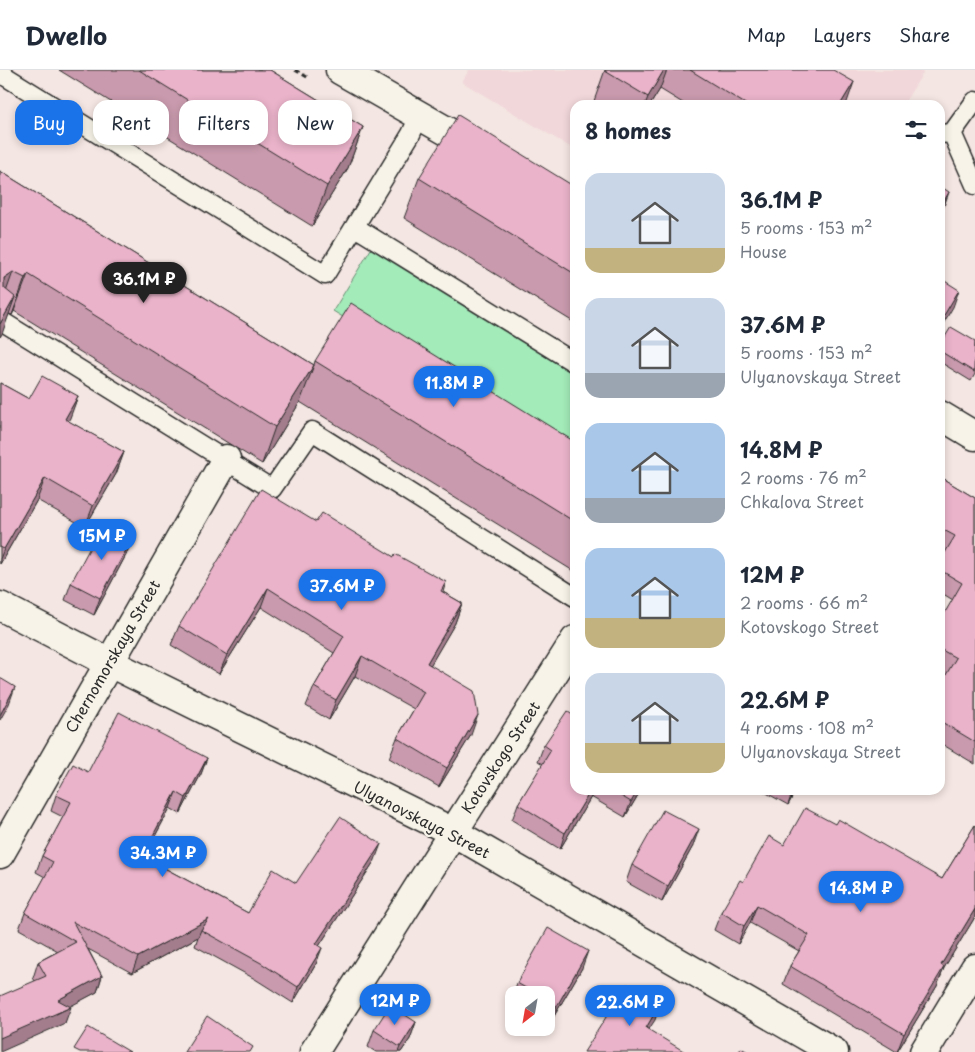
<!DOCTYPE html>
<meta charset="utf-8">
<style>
:root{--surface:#fff;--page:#f2f2f3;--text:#1f2937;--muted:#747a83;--line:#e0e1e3;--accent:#1a73e8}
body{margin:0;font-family:"Playpen Sans",sans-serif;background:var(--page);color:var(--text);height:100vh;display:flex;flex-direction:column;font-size:19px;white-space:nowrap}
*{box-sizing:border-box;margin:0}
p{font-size:16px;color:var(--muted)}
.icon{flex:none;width:28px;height:28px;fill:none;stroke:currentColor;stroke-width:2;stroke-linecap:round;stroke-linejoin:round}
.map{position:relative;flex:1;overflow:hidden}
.drawer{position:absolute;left:570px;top:30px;width:375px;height:695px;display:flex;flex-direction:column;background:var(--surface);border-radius:15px;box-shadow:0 2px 8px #0003}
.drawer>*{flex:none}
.guide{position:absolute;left:15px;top:30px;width:475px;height:45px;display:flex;gap:10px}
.needle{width:32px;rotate:211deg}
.fabs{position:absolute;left:505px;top:916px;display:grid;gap:10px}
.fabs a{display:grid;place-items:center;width:50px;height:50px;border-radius:10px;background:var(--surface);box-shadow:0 2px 8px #0003;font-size:25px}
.price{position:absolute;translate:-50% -42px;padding:0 11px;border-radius:18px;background:var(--accent);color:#fff;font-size:16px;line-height:32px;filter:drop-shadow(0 1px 2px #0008)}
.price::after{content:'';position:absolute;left:50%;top:30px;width:15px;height:11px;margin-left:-8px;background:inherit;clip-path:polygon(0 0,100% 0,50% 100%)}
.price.current{background:#222;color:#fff}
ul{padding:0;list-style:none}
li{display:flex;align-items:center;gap:15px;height:125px;padding:0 15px}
li span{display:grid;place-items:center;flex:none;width:140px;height:100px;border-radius:15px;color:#555}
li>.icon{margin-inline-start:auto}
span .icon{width:60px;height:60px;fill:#fffc;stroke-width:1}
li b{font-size:21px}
h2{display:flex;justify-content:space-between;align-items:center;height:60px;padding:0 15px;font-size:21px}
.tag{padding:0 18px;border-radius:15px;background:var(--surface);box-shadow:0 2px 8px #0003;font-size:18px;line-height:45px}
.tag.current{background:var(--accent);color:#fff}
header{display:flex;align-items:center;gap:30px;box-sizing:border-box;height:70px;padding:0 25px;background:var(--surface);border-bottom:1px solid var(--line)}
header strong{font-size:24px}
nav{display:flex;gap:28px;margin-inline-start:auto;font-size:18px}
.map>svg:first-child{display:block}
</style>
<header>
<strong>Dwello</strong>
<nav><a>Map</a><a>Layers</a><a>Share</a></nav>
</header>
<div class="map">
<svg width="975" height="982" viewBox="0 0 975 982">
<rect width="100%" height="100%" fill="#f4e6e2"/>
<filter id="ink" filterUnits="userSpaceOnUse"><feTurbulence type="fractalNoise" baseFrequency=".02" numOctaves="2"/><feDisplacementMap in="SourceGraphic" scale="10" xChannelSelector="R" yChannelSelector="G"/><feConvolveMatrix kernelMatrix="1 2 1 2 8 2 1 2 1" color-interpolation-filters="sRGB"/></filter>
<g filter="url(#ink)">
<path fill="#f1d7da" d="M469,0H919L923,3L903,35H575V80L462,12Z"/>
<path fill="#a3ebb9" stroke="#678b72" d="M371,179L575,305V389L333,241Z"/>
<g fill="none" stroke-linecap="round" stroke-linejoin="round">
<g stroke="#2b2b2b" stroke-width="21">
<g id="service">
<path d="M0,3L325,205L411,64L420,44"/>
<path d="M952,63L975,115"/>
<path d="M940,64L952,63L975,31"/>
<path d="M355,157L575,293"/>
<path d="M0,250L272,419L312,361L575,527"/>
</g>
</g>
<g stroke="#2b2b2b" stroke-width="31">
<g id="minor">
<path d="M340,0L480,80"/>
<path d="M940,345L975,366"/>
<path d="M0,536L108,592L453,762L834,982"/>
<path d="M0,784L226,389"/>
<path d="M314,982L575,570"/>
<path d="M924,982L975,898"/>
</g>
</g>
<path stroke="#2b2b2b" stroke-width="3" stroke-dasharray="5 4" stroke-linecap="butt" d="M295,0L309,8"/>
<use href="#service" stroke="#f7f3e8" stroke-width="18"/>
<use href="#minor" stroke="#f7f3e8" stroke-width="28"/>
</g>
<g fill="#c99aad" stroke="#2b2b2b">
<path d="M59,0H270L363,57L348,98L312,156Z"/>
<path d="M605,0H833L846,35H686L660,19L650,35H600L594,31Z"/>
<path d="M0,101L314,295L315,291L575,372V502L300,332L262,394L14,241L12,245L9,244L0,267Z"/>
<path d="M419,108L575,117V253L404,148Z"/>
<path d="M975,271V304L971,311L940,292V275Z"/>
<path d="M0,313L29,329L78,326L68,351L124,382L116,404L85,457L37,430L0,494Z"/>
<path d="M940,407L975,428V694L940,673V615L946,605L940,601V551L953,530L940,522V491L945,483L940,480Z"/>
<path d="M316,452L394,487L446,512L443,522L462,533L455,553L430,595L471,665L439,717L389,688L397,668L414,639L355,606L329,650L306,636L314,617L334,583L261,537L219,604L171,575L179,556Z"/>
<path d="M132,469L126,485L94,545L65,530L71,513Z"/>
<path d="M575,647V720H641L625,747L591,727L560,779L512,750L518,734L543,694L538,691L544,675Z"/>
<path d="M207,688L201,704L180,744L170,738L144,787L248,843L296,813L375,790L319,876L316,894L293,933L255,909L195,876L198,867L132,903L88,879L102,906L97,922L69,936L65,953L33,908L38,892L58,881L19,859L25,843L45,807L36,802L42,786L63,747L51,741L56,725L88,702Z"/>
<path d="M761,720H796L788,735Z"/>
<path d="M835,754L942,809L975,755V847L944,898L937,916L897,982L783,914L790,896L799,881L750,853L738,874L714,860L721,842L743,812L784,775Z"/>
<path d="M693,776L662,832L626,812L632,795Z"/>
<path d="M582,898L550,953L546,950V925H514V932L511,930L517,913Z"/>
<path d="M416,952L410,969L401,982H376L368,977L374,960Z"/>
</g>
<g fill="#a47d8d" stroke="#2b2b2b">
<path d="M664,0H667L660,19L650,35H645L648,27Z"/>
<path d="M854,12L846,35H840Z"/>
<path d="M363,57L348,98L312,156L327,116Z"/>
<path d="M949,122L943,139L940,144V138Z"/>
<path d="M13,202L0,239L4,208Z"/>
<path d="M28,204L14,241L12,245L25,208Z"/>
<path d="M959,220L953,237L940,259V252Z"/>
<path d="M15,227L2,264L0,267V254Z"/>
<path d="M314,295L300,332L262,394L275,357Z"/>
<path d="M78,326L70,348L57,371L65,349Z"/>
<path d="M124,382L116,404L85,457L93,436Z"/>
<path d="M45,408L37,430L0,494V489L4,479Z"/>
<path d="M132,469L126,485L94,545L100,528Z"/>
<path d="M268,518L261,537L219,604L227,585Z"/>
<path d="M462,533L455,553L420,613L427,593Z"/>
<path d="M362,586L355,606L329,650L336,630Z"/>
<path d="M15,617L9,634L0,650V645Z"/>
<path d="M478,645L471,665L439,717L447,698Z"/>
<path d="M207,688L201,704L180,744L186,728Z"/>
<path d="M591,720H593L591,727L560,779L565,763Z"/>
<path d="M638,720H641L625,747L631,732Z"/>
<path d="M793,720H796L788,735Z"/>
<path d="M176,722L170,738L136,802L142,786Z"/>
<path d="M699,759L693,776L662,832L668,816Z"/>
<path d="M381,774L375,790L310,890L316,874Z"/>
<path d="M757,835L750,853L738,874L744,856Z"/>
<path d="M975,839V847L944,898L937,916L897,982L904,964L941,895Z"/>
<path d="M209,849L201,860L198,867L132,903L138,887Z"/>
<path d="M322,878L316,894L293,933L298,917Z"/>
<path d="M588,881L582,898L550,953L557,936Z"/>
<path d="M102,906L97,922L56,944L71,937L65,953L0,982V968L58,930Z"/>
<path d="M660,934L655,950L640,973L646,958Z"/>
<path d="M416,952L410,969L401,982H398L400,977Z"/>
</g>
<g fill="#eab3c9" stroke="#2b2b2b">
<path d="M139,0H270L363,57L327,116Z"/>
<path d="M605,0H664L648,27L605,1Z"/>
<path d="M690,0H833L854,12L840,35H747Z"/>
<path d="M458,45L575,117V204L419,108Z"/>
<path d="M0,101L314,295L275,357L28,204L25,208L13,202L4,208V218L15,227L0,254Z"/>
<path d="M940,116L949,122L940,138Z"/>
<path d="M940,208L959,220L940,252Z"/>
<path d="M351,233L575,372V452L315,291Z"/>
<path d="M951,257L975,271L974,302L940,281V275Z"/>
<path d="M42,306L78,326L65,349L124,382L93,436L45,408L4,479L0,477V313L29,329Z"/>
<path d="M940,407L975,428V672L940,651V615L956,588L940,579V551L962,513L940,500V491L955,466L940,458Z"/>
<path d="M261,419L316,452L322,443L394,487L395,484L446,512L441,521L462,533L427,593L474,621L478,645L447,698L397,668L424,622L362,586L336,630L314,617L344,566L268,518L227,585L179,556Z"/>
<path d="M103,453L132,469L100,528L71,513Z"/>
<path d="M0,608L15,617L0,645Z"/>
<path d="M567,641L575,647V720H591L565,763L518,734L551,680L544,675Z"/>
<path d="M119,642L207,688L186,728L176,722L142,786L248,843L273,799L296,813L340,747L381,774L316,874L322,878L298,917L261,893L201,860L209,849L138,887L73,852L102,906L58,930L71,937L0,968V926L46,906L38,892L76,872L25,843L53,792L42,786L71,732L56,725L73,694L88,702Z"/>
<path d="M611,720H638L631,732Z"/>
<path d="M805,738L835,754L838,749L942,809L975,755V839L941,895L944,897L904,964L790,896L809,865L757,835L744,856L721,842L740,810L743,812L769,766L784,775Z"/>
<path d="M663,740L699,759L668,816L632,795Z"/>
<path d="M548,858L588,881L557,936L546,930V925H538L517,913Z"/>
<path d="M627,914L660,934L646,958L685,982H584Z"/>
<path d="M390,935L416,952L400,977L374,960Z"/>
<path d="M207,946L253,977L250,982H184Z"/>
<path d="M88,957L130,982H80L74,979Z"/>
<path d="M741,978L748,982H739Z"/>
</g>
</g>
<g text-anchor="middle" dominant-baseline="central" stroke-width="4.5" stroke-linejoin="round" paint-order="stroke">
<g font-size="15" fill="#2b2b2b" stroke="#f7f3e8">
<text transform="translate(112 586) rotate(-60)">Chernomorskaya Street</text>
<text transform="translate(500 687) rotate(-57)">Kotovskogo Street</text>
<text transform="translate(422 749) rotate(27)">Ulyanovskaya Street</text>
</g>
</g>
</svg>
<div class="fabs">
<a><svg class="needle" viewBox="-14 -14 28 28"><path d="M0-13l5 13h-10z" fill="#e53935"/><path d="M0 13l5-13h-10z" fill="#747a83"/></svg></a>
</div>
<b class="price current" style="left:144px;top:234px">36.1M ₽</b>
<b class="price" style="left:454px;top:338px">11.8M ₽</b>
<b class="price" style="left:102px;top:491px">15M ₽</b>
<b class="price" style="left:342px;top:541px">37.6M ₽</b>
<b class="price" style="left:163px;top:808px">34.3M ₽</b>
<b class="price" style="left:861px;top:843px">14.8M ₽</b>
<b class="price" style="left:395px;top:956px">12M ₽</b>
<b class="price" style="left:630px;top:957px">22.6M ₽</b>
<div class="guide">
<a class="tag current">Buy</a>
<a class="tag">Rent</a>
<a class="tag">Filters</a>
<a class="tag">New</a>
</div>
<section class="drawer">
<h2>8 homes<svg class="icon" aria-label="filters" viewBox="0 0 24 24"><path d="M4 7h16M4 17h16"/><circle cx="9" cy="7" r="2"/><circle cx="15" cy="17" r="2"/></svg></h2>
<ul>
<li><span style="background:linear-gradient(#c9d6e8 75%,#c2b280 0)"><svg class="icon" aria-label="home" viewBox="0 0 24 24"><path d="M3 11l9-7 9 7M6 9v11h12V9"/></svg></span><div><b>36.1M ₽</b><p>5 rooms · 153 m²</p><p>House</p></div></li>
<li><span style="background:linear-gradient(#c9d6e8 75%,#9aa5b1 0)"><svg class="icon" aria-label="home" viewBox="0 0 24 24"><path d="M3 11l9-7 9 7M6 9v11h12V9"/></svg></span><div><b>37.6M ₽</b><p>5 rooms · 153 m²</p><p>Ulyanovskaya Street</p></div></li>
<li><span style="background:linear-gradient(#a9c7e8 75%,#9aa5b1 0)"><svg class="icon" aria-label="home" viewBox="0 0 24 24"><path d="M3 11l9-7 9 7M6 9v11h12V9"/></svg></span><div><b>14.8M ₽</b><p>2 rooms · 76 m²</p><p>Chkalova Street</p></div></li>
<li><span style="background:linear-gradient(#a9c7e8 70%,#c2b280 0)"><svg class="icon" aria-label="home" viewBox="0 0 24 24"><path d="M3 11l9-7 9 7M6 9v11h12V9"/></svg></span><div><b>12M ₽</b><p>2 rooms · 66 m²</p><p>Kotovskogo Street</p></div></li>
<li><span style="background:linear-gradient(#c9d6e8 70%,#c2b280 0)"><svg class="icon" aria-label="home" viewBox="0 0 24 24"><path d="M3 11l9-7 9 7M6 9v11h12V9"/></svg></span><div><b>22.6M ₽</b><p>4 rooms · 108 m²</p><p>Ulyanovskaya Street</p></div></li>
</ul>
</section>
</div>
